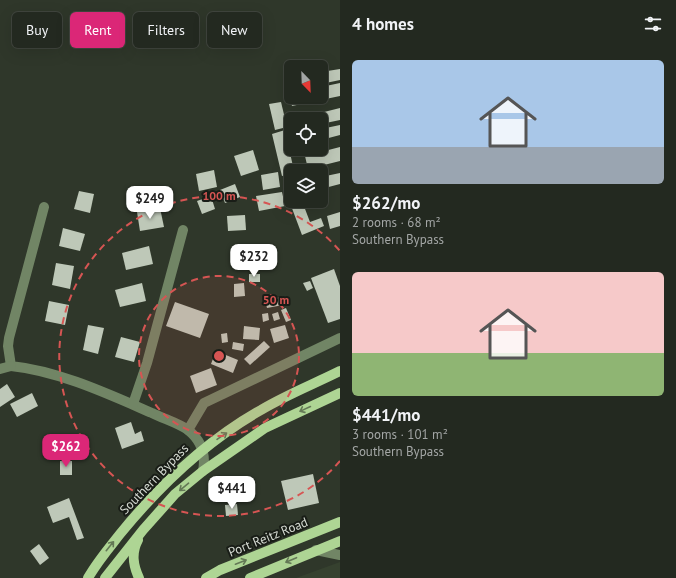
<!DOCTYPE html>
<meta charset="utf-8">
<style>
:root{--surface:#232920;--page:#2b3129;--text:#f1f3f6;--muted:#a3a6a5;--line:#40453e;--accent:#db2777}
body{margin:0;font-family:"PT Sans",sans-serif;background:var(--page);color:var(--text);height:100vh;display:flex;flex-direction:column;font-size:15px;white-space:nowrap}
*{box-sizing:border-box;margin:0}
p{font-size:13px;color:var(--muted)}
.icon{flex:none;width:22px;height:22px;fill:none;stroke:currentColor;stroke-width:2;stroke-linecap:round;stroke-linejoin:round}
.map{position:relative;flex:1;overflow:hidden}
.drawer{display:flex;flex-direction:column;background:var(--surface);width:336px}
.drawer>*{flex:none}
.top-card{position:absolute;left:12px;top:12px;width:268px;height:36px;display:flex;gap:8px}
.needle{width:26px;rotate:157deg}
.buttons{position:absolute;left:284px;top:60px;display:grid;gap:8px}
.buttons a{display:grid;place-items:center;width:44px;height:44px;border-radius:6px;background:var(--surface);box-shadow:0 4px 16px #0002,0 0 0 1px var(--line);font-size:20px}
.price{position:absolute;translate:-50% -34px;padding:0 9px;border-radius:8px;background:#fff;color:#222;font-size:13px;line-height:26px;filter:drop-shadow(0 1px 2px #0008)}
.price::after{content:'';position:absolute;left:50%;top:24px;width:12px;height:9px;margin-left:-6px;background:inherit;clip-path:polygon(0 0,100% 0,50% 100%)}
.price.selected{background:var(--accent);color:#fff}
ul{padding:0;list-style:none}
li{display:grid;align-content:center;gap:8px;height:212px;padding:0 12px}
li span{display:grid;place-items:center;height:124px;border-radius:6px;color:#555}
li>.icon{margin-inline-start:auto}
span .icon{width:72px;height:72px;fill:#fffc;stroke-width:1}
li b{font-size:17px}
h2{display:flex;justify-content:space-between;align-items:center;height:48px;padding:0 12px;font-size:17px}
.pill{padding:0 14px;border-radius:6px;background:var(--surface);box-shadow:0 4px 16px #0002,0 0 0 1px var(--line);font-size:14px;line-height:36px}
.pill.selected{background:var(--accent);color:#fff}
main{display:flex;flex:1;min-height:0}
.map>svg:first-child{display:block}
</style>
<main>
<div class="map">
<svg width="340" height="578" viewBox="0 0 340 578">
<rect width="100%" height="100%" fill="#2f372a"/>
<path fill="#36412f" d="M340,562V578H296Z"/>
<g fill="#bec8b8">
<path d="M340,69V80L321,84V72Z"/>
<path d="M340,83V96L292,106L289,94H291V97H321V87Z"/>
<path d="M281,102L287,127L275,130L269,104Z"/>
<path d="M340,108V120L321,124V119H296Z"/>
<path d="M340,125V135L321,140V129Z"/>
<path d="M285,130L294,171H291V174L282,176L272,134Z"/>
<path d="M340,147V161L308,169L305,156Z"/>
<path d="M253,150L259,170L241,176L234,156Z"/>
<path d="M214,170L217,187L199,191L196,174Z"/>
<path d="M278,172L280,187L263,190L261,175Z"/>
<path d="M340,173V184L321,189V177Z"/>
<path d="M235,184L240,197L225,203L220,190Z"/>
<path d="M79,191L94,194L90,213L74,209Z"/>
<path d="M282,192L285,206L259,211L256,196Z"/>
<path d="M211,196L215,209L202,214L197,201Z"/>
<path d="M296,201H302L310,222L321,218L324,226L302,235L290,203Z"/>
<path d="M160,208L164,227L140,231L137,212Z"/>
<path d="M340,212V226L330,229L327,216Z"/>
<path d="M245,215L246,230L228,231L227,216Z"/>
<path d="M63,228L85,234L80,251L59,246Z"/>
<path d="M149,246L153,264L126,270L122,253Z"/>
<path d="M56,263L74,266L70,289L52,285Z"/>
<path d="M334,269L340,286V319L328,323L311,278Z"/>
<rect x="249" y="274" width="11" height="8"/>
<path d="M310,281L313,288L307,291L303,283Z"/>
<path d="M142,283L146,301L120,307L115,290Z"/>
<path d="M244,283L245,296L234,297V284Z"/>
<path d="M281,297L283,305L267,308L265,300Z"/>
<path d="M49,301L69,305L65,325L45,321Z"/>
<path d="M175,302L209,314L200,338L166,326Z"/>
<path d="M286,308L291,320L286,322L281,310Z"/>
<path d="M278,312L280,319L274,321L272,314Z"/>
<path d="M268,313L269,320L263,322L262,314Z"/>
<path d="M88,325L104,328L98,354L83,350Z"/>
<path d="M285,325L289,338L274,343L270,329Z"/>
<path d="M244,326L260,328L259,340L243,339Z"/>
<path d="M227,333L228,342L222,343L221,334Z"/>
<path d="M121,337L140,342L134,362L115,357Z"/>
<path d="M264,341L270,347L250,365L244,359Z"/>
<path d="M233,342L244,344L243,351L232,349Z"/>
<path d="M216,351L238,360L233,373L211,364Z"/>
<path d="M211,368L217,385L196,393L190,376Z"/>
<path d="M7,384L15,397L0,407V389Z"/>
<path d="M32,393L38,406L17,417L10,404Z"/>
<path d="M131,422L135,434L141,431L144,441L122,449L115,428Z"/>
<path d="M54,447L84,450L83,459L53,455Z"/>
<rect x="60" y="461" width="12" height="14"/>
<path d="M313,474L319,503L288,510L281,481Z"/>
<path d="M69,498L84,538L77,540L69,517L53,523L47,507Z"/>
<path d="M237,504L238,515L226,516L225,505Z"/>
<path d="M39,544L49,558L40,565L30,551Z"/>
</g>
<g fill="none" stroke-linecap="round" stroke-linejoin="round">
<g stroke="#718565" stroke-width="10">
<path d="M44,207L9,338L8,346L11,366C59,371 108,394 152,413C164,419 178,423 188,430C202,441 206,455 203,471"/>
<path d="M0,369L11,366"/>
<path d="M133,404L147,363L183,230"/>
<path d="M188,430L204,403L340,338"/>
<path d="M316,550L340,555"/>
</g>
<g stroke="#aed594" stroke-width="10">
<path d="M138,540C131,553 133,565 139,578"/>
<path d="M88,578C97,562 109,548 120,534C160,485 206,441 261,410C286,395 314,384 340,371"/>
<path d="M105,578L143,530L175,494L203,471L265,428L340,393"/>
<path d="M206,578L220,570L340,522"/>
<path d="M250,578L340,541"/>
</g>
</g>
<defs><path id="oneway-shaft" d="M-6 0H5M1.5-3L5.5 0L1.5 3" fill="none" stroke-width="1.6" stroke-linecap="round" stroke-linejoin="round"/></defs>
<g stroke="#647956">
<use href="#oneway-shaft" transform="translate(305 409) rotate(155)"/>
<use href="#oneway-shaft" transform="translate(222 436) rotate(-34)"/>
<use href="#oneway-shaft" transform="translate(184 487) rotate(140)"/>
<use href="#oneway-shaft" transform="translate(110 546) rotate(-51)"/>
<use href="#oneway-shaft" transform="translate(291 560) rotate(157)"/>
<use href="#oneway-shaft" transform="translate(241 562) rotate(-21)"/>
</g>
<circle cx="219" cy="356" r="80" fill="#d65553" fill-opacity=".12"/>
<g fill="none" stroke="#d65553" stroke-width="2" stroke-dasharray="7 5">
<circle cx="219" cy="356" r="80"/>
<path d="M340 461A160 160 0 1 1 340 251"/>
</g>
<g text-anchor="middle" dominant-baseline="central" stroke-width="4" stroke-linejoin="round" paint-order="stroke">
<g font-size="13" fill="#d6dbd3" stroke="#191d17">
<text transform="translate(154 479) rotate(-46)">Southern Bypass</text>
<text transform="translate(268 537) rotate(-22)">Port Reitz Road</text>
</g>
</g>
<circle cx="219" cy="356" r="6" fill="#d65553" stroke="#191d17" stroke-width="2"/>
<g font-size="12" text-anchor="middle" font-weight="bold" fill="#d65553" stroke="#191d17" stroke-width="4" stroke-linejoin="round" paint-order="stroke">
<text x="219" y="200">100 m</text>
<text x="276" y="304">50 m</text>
</g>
</svg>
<div class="buttons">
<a><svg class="needle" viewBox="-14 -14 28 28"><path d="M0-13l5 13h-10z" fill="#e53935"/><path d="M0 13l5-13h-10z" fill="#a3a6a5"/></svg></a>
<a><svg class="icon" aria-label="locate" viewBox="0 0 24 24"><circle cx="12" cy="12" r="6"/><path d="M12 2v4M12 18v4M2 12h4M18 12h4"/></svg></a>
<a><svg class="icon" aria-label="layers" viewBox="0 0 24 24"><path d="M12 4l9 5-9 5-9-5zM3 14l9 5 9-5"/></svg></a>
</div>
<b class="price" style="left:150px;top:220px">$249</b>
<b class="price" style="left:254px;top:278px">$232</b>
<b class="price selected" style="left:66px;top:468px">$262</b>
<b class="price" style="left:232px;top:510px">$441</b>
<div class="top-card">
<a class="pill">Buy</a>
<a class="pill selected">Rent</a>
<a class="pill">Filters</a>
<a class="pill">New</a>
</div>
</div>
<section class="drawer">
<h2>4 homes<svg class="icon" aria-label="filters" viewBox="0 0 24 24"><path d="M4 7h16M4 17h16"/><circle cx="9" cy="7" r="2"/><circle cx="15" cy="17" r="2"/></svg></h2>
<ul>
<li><span style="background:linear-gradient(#a9c7e8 70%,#9aa5b1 0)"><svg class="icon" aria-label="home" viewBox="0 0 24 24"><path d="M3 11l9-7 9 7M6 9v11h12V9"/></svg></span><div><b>$262/mo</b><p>2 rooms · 68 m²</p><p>Southern Bypass</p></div></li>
<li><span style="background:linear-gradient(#f6c9c9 65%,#8fb573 0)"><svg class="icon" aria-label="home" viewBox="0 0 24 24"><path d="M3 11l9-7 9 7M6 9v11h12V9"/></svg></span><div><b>$441/mo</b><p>3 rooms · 101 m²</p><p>Southern Bypass</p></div></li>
</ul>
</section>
</main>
